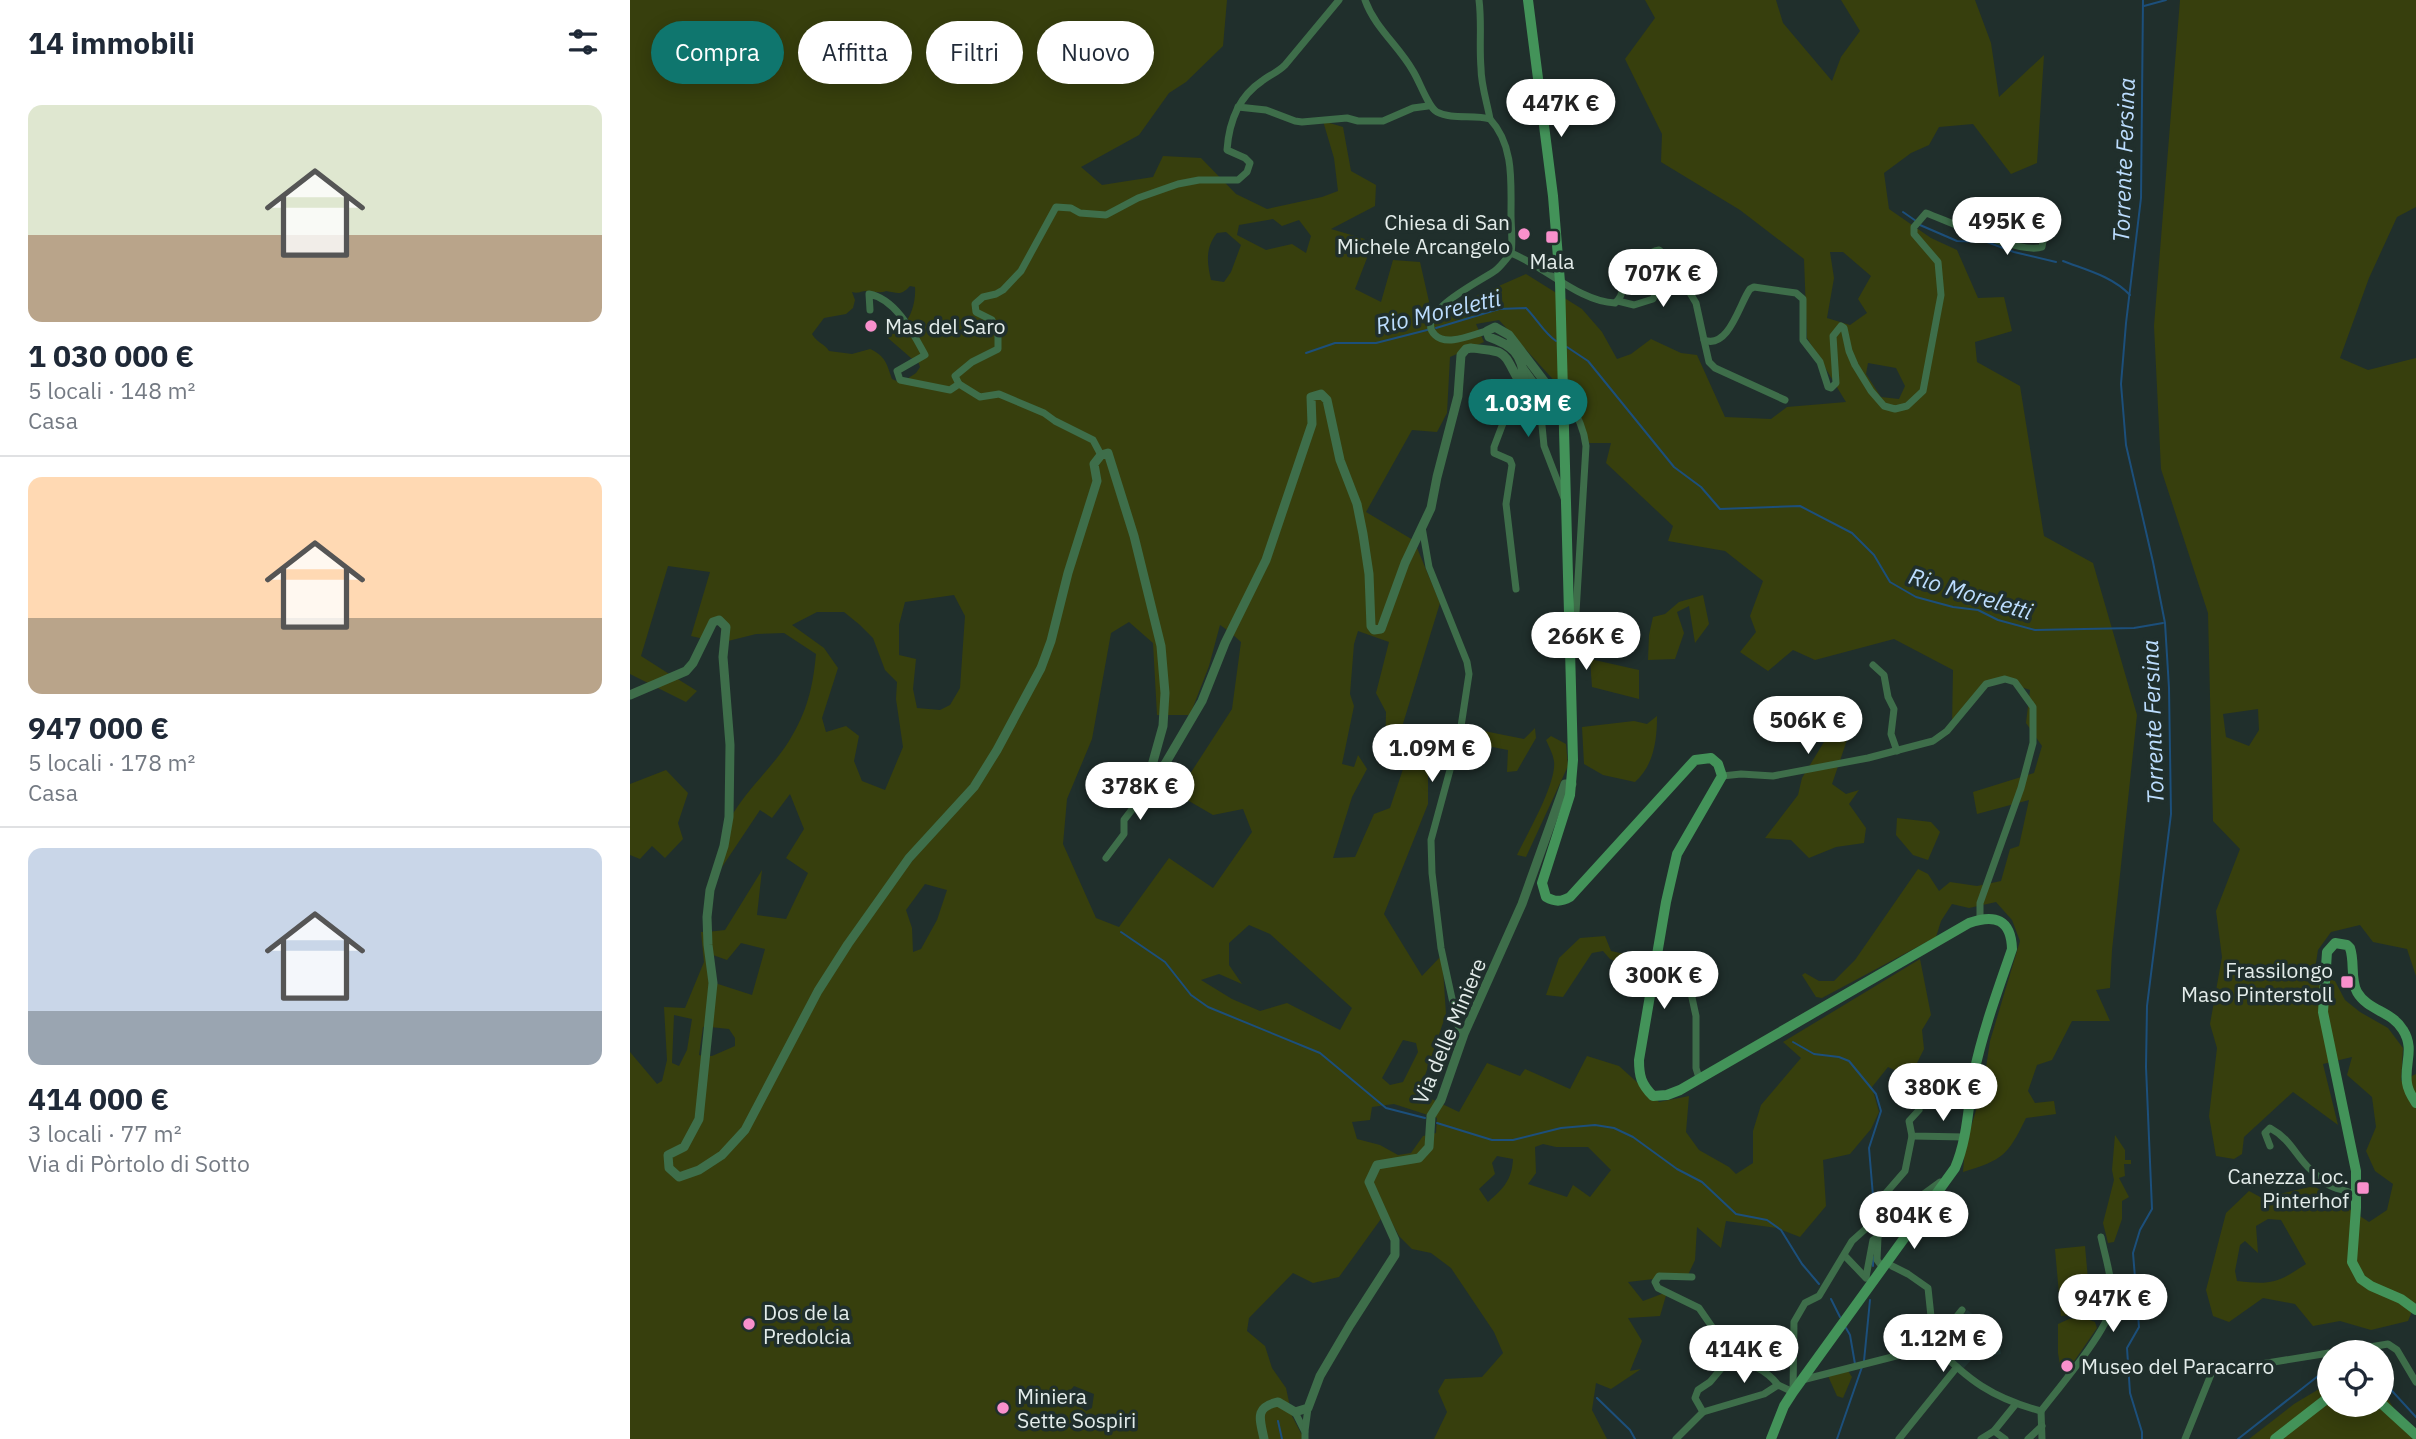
<!DOCTYPE html>
<html lang="it">
<meta charset="utf-8">
<style>
:root{--surface:#fff;--page:#f6f6f7;--text:#1f2937;--muted:#747a83;--line:#e0e1e3;--accent:#0f766e}
body{margin:0;font-family:"IBM Plex Sans",sans-serif;background:var(--page);color:var(--text);height:100vh;display:flex;flex-direction:column;font-size:26px;white-space:nowrap}
*{box-sizing:border-box;margin:0}
p{font-size:23px;color:var(--muted)}
.icon{flex:none;width:38px;height:38px;fill:none;stroke:currentColor;stroke-width:2;stroke-linecap:round;stroke-linejoin:round}
.map{position:relative;flex:1;overflow:hidden}
.drawer{display:flex;flex-direction:column;background:var(--surface);width:630px}
.drawer>*{flex:none}
.guide{position:absolute;left:21px;top:21px;width:665px;height:63px;display:flex;gap:14px}
.fabs{position:absolute;left:1687px;top:1340px;display:grid;gap:14px}
.fabs a{display:grid;place-items:center;width:77px;height:77px;border-radius:50%;background:var(--surface);box-shadow:0 4px 18px #0003;font-size:35px}
.price{position:absolute;translate:-50% -60px;padding:0 16px;border-radius:24px;background:#fff;color:#222;font-size:23px;line-height:46px;filter:drop-shadow(0 2px 4px #0008)}
.price::after{content:'';position:absolute;left:50%;top:42px;width:21px;height:16px;margin-left:-10px;background:inherit;clip-path:polygon(0 0,100% 0,50% 100%)}
.price.on{background:var(--accent);color:#fff}
ul{padding:0;list-style:none}
li{display:grid;align-content:center;gap:14px;height:371px;padding:0 28px}
li+li{border-top:2px solid var(--line)}
li span{display:grid;place-items:center;height:217px;border-radius:14px;color:#555}
li>.icon{margin-inline-start:auto}
span .icon{width:126px;height:126px;fill:#fffc;stroke-width:1}
li b{font-size:30px}
h2{display:flex;justify-content:space-between;align-items:center;height:84px;padding:0 28px;font-size:30px}
.tag{padding:0 24px;border-radius:32px;background:var(--surface);box-shadow:0 4px 18px #0003;font-size:24px;line-height:63px}
.tag.on{background:var(--accent);color:#fff}
main{display:flex;flex:1;min-height:0}
.map>svg:first-child{display:block}
</style>
<main>
<section class="drawer">
<h2>14 immobili<svg class="icon" aria-label="filters" viewBox="0 0 24 24"><path d="M4 7h16M4 17h16"/><circle cx="9" cy="7" r="2"/><circle cx="15" cy="17" r="2"/></svg></h2>
<ul>
<li><span style="background:linear-gradient(#dfe7d0 60%,#b9a48a 0)"><svg class="icon" aria-label="home" viewBox="0 0 24 24"><path d="M3 11l9-7 9 7M6 9v11h12V9"/></svg></span><div><b>1 030 000 €</b><p>5 locali · 148 m²</p><p>Casa</p></div></li>
<li><span style="background:linear-gradient(#ffd9b3 65%,#b9a48a 0)"><svg class="icon" aria-label="home" viewBox="0 0 24 24"><path d="M3 11l9-7 9 7M6 9v11h12V9"/></svg></span><div><b>947 000 €</b><p>5 locali · 178 m²</p><p>Casa</p></div></li>
<li><span style="background:linear-gradient(#c9d6e8 75%,#9aa5b1 0)"><svg class="icon" aria-label="home" viewBox="0 0 24 24"><path d="M3 11l9-7 9 7M6 9v11h12V9"/></svg></span><div><b>414 000 €</b><p>3 locali · 77 m²</p><p>Via di Pòrtolo di Sotto</p></div></li>
</ul>
</section>
<div class="map">
<svg width="1786" height="1439" viewBox="0 0 1786 1439">
<rect width="100%" height="100%" fill="#202f2c"/>
<path fill="#243b38" d="M1337,1310L1368,1333L1371,1354L1362,1356L1350,1350L1333,1369L1307,1346Z"/>
<g fill="#373f0d" fill-rule="evenodd">
<path d="M0,0H597L593,46L556,82L539,93L509,135L451,167L472,185L523,177L533,156L571,158L606,194L637,209L692,197L708,191L704,158L693,121L713,127L721,171L746,185L745,206L701,229L735,239L737,258L725,289L751,302L763,260L790,262L800,306L812,311L896,274L952,309L972,332L987,359L1001,354L1021,339L1051,353L1067,355L1095,417L1141,419L1157,407L1216,402L1177,338L1174,259L1110,210L1031,162L1032,134L995,59L1025,18L1015,0H1146L1153,23L1202,81L1211,57L1230,31L1211,0H1345L1361,43L1369,97L1414,55L1407,163L1381,174L1343,124L1309,127L1299,145L1281,153L1254,173L1259,209L1301,238L1327,250L1348,298L1374,297L1382,331L1345,342L1347,362L1390,386L1414,536L1463,563L1507,715L1482,950L1480,988L1466,990L1480,1021H1442L1422,1060L1407,1065L1398,1091L1405,1103L1424,1101L1426,1114L1396,1118C1378,1155 1373,1160 1333,1172L1335,1147L1353,1087L1360,1041L1390,941L1382,920L1366,902L1339,908L1322,904L1311,921L1306,937L1192,998L1186,997L1172,975L1175,973L1189,981H1204L1225,960L1288,869L1298,874L1309,891L1320,882L1347,886L1371,881L1380,849L1389,846L1399,800L1347,814L1343,792L1404,773L1412,746L1396,723L1400,690L1365,678L1322,726L1323,670L1264,639L1185,660L1163,650L1138,671L1110,652L1126,632L1120,616L1133,581L1095,551L1038,541L1043,526L976,463L981,443H959L939,397L869,320L846,324L854,342L820,357L817,413L807,432L782,430L736,512L783,540L750,628L744,629L740,574L698,400L681,396V424L635,559L600,632L590,625L579,666L560,715H535V669L479,452L463,463L466,481L410,668L343,786L308,825L217,943L115,1129L92,1154L49,1176L39,1168V1155L55,1147L70,1119L76,1056H82L105,1046V1038L99,1029L80,1027L85,983L122,995L135,949L111,943L97,960L80,954L77,932L95,930L132,870L127,915L156,919L178,873L156,858L174,829L160,794L142,818L130,810L92,867C94,853 94,832 100,819C116,790 142,768 159,741C177,712 183,687 186,654L154,633L126,634L94,642L89,619L74,639L61,636L80,572L38,566L11,656L44,677L22,685L0,674ZM643,219L652,226L669,220L681,236L676,253L662,244L636,250L607,235L609,225ZM596,232L611,245L601,272L594,282L581,280C577,263 575,248 587,233ZM1200,252H1213L1241,276L1228,299L1237,313L1220,325L1197,318L1204,278ZM280,286L285,287C286,300 282,317 272,326C266,331 262,331 258,338L281,358L288,361L290,367L286,373L271,383L262,379C257,365 256,356 240,349L222,354L199,351C194,343 187,343 182,334L194,318L216,314L223,308L225,300L222,292C229,294 230,291 237,291C245,291 248,294 256,291C268,293 271,296 280,286ZM1238,363L1266,368L1275,386L1269,399L1251,397L1236,374ZM324,595L335,616L330,688L320,705L310,710L287,708L283,689L286,659L269,655V625L275,602ZM187,612H214L230,625L243,638L255,670L267,682L266,699L273,747L255,790L232,781L224,761L229,736L216,726L196,732L192,718L208,668L194,648L162,625Z"/>
<path d="M1550,0H1786V207L1767,217L1739,278L1710,358L1738,370L1786,358V976L1777,949L1743,942L1730,925L1701,932L1688,950L1684,975L1705,981L1715,1000L1730,1012L1758,1028L1773,1048L1771,1081L1786,1074V1302L1778,1321L1741,1330L1710,1321L1683,1326L1665,1304L1633,1298L1599,1322L1583,1316L1576,1290L1596,1213L1619,1191L1632,1198L1684,1186L1739,1222L1757,1210L1763,1184L1745,1171L1736,1151L1746,1127L1742,1097L1717,1075L1722,1057L1693,1064L1708,1125L1663,1092L1614,1137L1612,1154L1604,1159L1586,1156L1579,1116L1587,1048L1580,1024L1592,957L1586,911L1610,849L1583,821L1578,613L1531,469L1524,326ZM1628,709L1629,730L1619,746L1596,737L1593,714ZM1638,1219L1651,1220L1676,1264C1647,1283 1642,1285 1607,1281L1605,1271L1610,1245L1615,1241L1628,1253L1626,1226Z"/>
<path d="M1020,254L1035,257L1031,276L1016,273Z"/>
<path d="M691,395L732,534L740,627L752,630L785,543L810,603L764,753L755,751L756,712L746,693L759,642L728,631L724,644L720,694L724,706L712,764L724,767L728,755L737,769L722,797L703,858L725,857L744,814L760,808L776,760L798,768V804L754,914L792,976L812,955L816,1014L789,1093L829,1112L857,1063L890,1076L895,1069L940,1089L957,1056L989,1066L1029,1102L1059,1096L1056,1132L1069,1150L1099,1167L1106,1174L1123,1163V1131L1131,1105L1171,1058L1153,1042L1290,959L1301,1015L1292,1030L1294,1049L1280,1077L1258,1067L1242,1087L1249,1112L1241,1129L1220,1154L1193,1160L1196,1206L1170,1237L1147,1228L1096,1221L1091,1248L1067,1227L1065,1260L1058,1275L998,1282L1013,1301L1037,1292L1030,1316L998,1318L1012,1341L1000,1371L1011,1369L981,1389L966,1383L962,1410L977,1439H804L817,1412L808,1391L815,1379L852,1377L873,1353L864,1332L821,1268L801,1253L782,1249L769,1236L756,1212L709,1277L683,1283L663,1273L619,1318L617,1331L635,1346L642,1368L656,1388L662,1416L674,1439H0V1052L27,1084L32,1081L37,1060L34,1007L55,1008L74,962L71,932H76L82,982L77,1027H73L69,1055L74,1056L68,1118L53,1146L38,1154L49,1178L69,1171L116,1131L188,991L266,880L345,787L412,668L462,503L465,464L478,454L530,646L533,715H527L523,643L499,622L481,633L462,739L437,799L433,844L466,918L489,927L539,858L583,888L622,832L613,809L583,815L547,794L602,709L611,642L601,633L622,591L683,424L682,397ZM295,884L317,890L307,920L291,949L283,952L282,928L276,910ZM619,925L640,934L722,1008L710,1030L657,1003L630,1011L602,999L571,980L589,974L612,984L599,965V943ZM44,1015L62,1019L57,1050L49,1066L42,1063ZM773,1040L786,1043L788,1052L773,1082L760,1085L752,1078ZM764,1104L807,1118L806,1133L793,1136L781,1153L768,1155L750,1145L727,1139L722,1122L740,1120L742,1107ZM913,1144L926,1147H958L981,1170L960,1197L943,1185L937,1197L898,1184L906,1173L905,1147ZM867,1156L883,1159C882,1180 873,1189 858,1202L849,1189L865,1174L862,1163ZM444,1386L464,1394L462,1408L456,1411L440,1399L438,1393Z"/>
<path d="M1073,595L1079,624L1065,643L1059,606L1047,612L1054,633L1045,659L1018,660L1019,635L1023,617L1035,614L1049,602Z"/>
<path d="M960,659L1009,670V699L962,687Z"/>
<path d="M46,678L67,691L56,702L24,686Z"/>
<path d="M1211,712L1217,740L1202,784L1216,794L1229,790L1219,804L1236,828L1234,843L1206,847L1179,858L1161,840L1135,838L1168,795L1172,778L1197,737L1172,726Z"/>
<path d="M1027,716C1027,740 1024,765 1005,782L973,775L954,764L952,727L1004,721L1017,724Z"/>
<path d="M905,728L906,738L887,771L877,772L878,750L857,746L844,737L849,730L894,739Z"/>
<path d="M921,736L936,744L938,766L896,857L887,855C897,834 927,783 924,761C923,754 919,747 916,740Z"/>
<path d="M36,770L58,793L48,823L53,839L35,858L22,846L10,859L0,855V784Z"/>
<path d="M1267,818L1301,822L1310,832L1298,860L1283,855L1266,835Z"/>
<path d="M975,936L981,951L1018,959L1012,972L980,959L973,951L962,953L933,997L916,995L929,958L950,938Z"/>
<path d="M1485,1135L1495,1150V1160H1501V1164H1494L1495,1176L1489,1178L1499,1197L1492,1201V1219L1484,1242L1478,1243L1473,1223L1484,1180L1482,1170Z"/>
<path d="M1455,1246L1461,1313L1431,1316L1425,1249Z"/>
<path d="M1454,1318L1465,1322L1467,1328L1438,1370L1431,1371L1428,1353V1324L1439,1319Z"/>
<path d="M1218,1371L1222,1377L1213,1398L1207,1396L1198,1376Z"/>
<path d="M1699,1383V1405H1752V1393L1758,1399L1780,1435L1786,1439H1619L1664,1404Z"/>
</g>
<g fill="none" stroke-linecap="round" stroke-linejoin="round">
<g stroke="#1c4f7b" stroke-width="2">
<path d="M1514,6L1536,0"/>
<path d="M1273,212L1286,221"/>
<path d="M1290,225L1327,241L1357,242L1384,252L1426,262"/>
<path d="M1433,261C1456,270 1482,276 1500,295"/>
<path d="M806,328L869,309L896,308C907,319 914,333 926,341"/>
<path d="M937,347L958,361L1044,467L1071,487L1090,509L1170,506L1222,533L1244,555L1260,582L1286,597L1323,607L1348,610L1368,620L1405,630L1504,628L1533,623"/>
<path d="M676,353L705,343H746L801,329"/>
<path d="M491,932L535,962L561,995L578,1007L690,1053L756,1108L795,1118"/>
<path d="M1163,1042L1184,1054L1209,1057L1219,1061L1246,1094L1251,1111L1239,1148L1243,1196"/>
<path d="M807,1123L862,1140H883L931,1128L965,1125L984,1128L1003,1137L1047,1169L1072,1182L1106,1214L1137,1220L1151,1230L1172,1264L1189,1284"/>
<path d="M1243,1266V1257"/>
<path d="M1201,1299L1210,1317"/>
<path d="M1216,1328L1220,1335L1225,1364"/>
<path d="M1234,1361L1240,1300"/>
<path d="M1752,1380L1786,1417"/>
<path d="M967,1398L1000,1430L1005,1439"/>
<path d="M648,1421L652,1439"/>
<path d="M1207,1439L1232,1367"/>
<path d="M1512,1439V1432L1500,1393L1497,1348L1509,1327L1503,1253L1510,1230L1522,1209L1516,1067L1517,1006L1541,814L1539,688L1535,623L1523,562L1496,445L1491,384L1496,323L1511,198L1513,0"/>
<path d="M1608,1439L1688,1376L1699,1372"/>
</g>
<g stroke="#3e6e4a" stroke-width="7">
<path d="M735,0C745,28 769,46 783,71C790,82 798,107 807,112C822,120 844,114 860,119C884,145 881,181 881,214C881,227 883,241 881,253"/>
<path d="M849,0C852,23 849,45 851,68C851,85 857,102 860,119"/>
<path d="M608,107L636,110L665,121L672,122L717,118L728,121H753L783,108L798,106"/>
<path d="M988,301L1004,305L1023,299L1034,277L1038,256"/>
<path d="M240,310L239,294C266,299 283,333 295,355L267,371L270,380L320,390L329,384"/>
<path d="M857,331C843,334 817,347 805,335C782,313 855,279 866,270C872,265 876,259 881,253C914,266 950,302 985,303C992,297 992,291 995,282C1001,270 1016,252 1029,250L1039,258L1066,303L1074,340C1099,350 1110,302 1120,289L1124,287L1166,293L1173,299V340L1190,362L1198,387L1201,388L1206,383L1203,336L1211,326L1214,328L1219,351L1225,365L1241,391L1254,406L1265,409L1277,406L1293,391L1311,295L1308,262L1284,234V227L1296,213C1320,222 1391,255 1412,247L1417,219L1422,217"/>
<path d="M1074,340L1079,362L1085,368L1155,400"/>
<path d="M893,367L914,396L916,404L911,415L914,446L934,498"/>
<path d="M933,400L939,402C948,417 954,429 956,446L945,629L941,638"/>
<path d="M471,455L463,440L425,421L414,413L369,394L350,397L329,384L325,376L342,362L368,349V336L362,320L346,312L345,304L353,297L366,294L373,290L391,271L426,207L441,208L450,213L476,215L508,198L548,184L569,180H608L617,172L620,163L615,158L597,150C599,122 608,97 632,81C640,75 648,72 655,65L709,0"/>
<path d="M792,527L799,567L837,662L839,674L830,733L801,840L802,873L811,948L828,1026L834,1034"/>
<path d="M886,589L876,504L882,465L880,460L864,453V447L889,381"/>
<path d="M1243,665L1254,675L1258,697L1264,709L1261,734L1267,751"/>
<path d="M1092,776L1111,774L1143,776L1238,758L1303,741L1317,731L1356,684L1375,679L1385,682L1403,707V743L1391,788L1350,903V919"/>
<path d="M476,858L494,834V820L520,786L527,772"/>
<path d="M1023,984L1054,967L1056,970L1066,1016V1068L1069,1078"/>
<path d="M1289,1110L1279,1121L1282,1136L1335,1137"/>
<path d="M1640,1146L1635,1133L1640,1128C1662,1140 1665,1156 1682,1171C1687,1176 1693,1182 1699,1185C1707,1190 1716,1189 1724,1195L1725,1198"/>
<path d="M1247,1228L1310,1182L1314,1183"/>
<path d="M1248,1237L1247,1260L1250,1264"/>
<path d="M1215,1256L1236,1278"/>
<path d="M1262,1266L1278,1274L1298,1288L1304,1345"/>
<path d="M1062,1277L1029,1276L1025,1282L1028,1288L1069,1308L1098,1350L1100,1358C1119,1363 1136,1369 1148,1385"/>
<path d="M1236,1277L1243,1240L1248,1237L1244,1214L1249,1201L1275,1171L1282,1136"/>
<path d="M1304,1345L1332,1310"/>
<path d="M1703,1353L1758,1344L1767,1350L1786,1382"/>
<path d="M1100,1358L1080,1382L1068,1390L1065,1398L1073,1412L1134,1394L1148,1385L1163,1392L1164,1322L1175,1303L1189,1296L1222,1241L1241,1224L1247,1228"/>
<path d="M1172,1380L1270,1355L1297,1345H1304C1338,1380 1362,1398 1411,1411"/>
<path d="M1411,1411C1427,1390 1478,1330 1481,1307C1484,1283 1476,1260 1471,1237"/>
<path d="M1411,1411L1412,1439"/>
<path d="M665,1412L675,1432V1439"/>
<path d="M675,1431L678,1408"/>
<path d="M1364,1431L1375,1439"/>
<path d="M1046,1439L1073,1412"/>
<path d="M1269,1439L1327,1367"/>
<path d="M1351,1439L1364,1431L1385,1405"/>
<path d="M1398,1439L1412,1426"/>
<path d="M1555,1439L1582,1372L1699,1353"/>
</g>
<g stroke="#3e6e4a" stroke-width="9">
<path d="M0,695L56,671L63,663L83,622L89,620L96,627L93,657L100,745L99,817L94,846L80,890L77,917L78,945L83,983L69,1119L54,1147L38,1155L39,1168L49,1177L69,1170L92,1155L115,1130L188,991L218,944L279,858L344,787L367,750L411,668L421,641L438,573L467,481L464,464L471,455L478,453L504,536L531,646L535,693L533,726L521,769L524,774L535,764L572,701L595,643L636,560L682,424L681,397L691,394L697,400L710,460L727,504L733,534L739,574L741,626L744,630L751,629L775,563L801,508L807,477L828,396L831,355L836,349L841,348C879,352 872,351 889,381L894,379C892,354 882,345 859,337L857,331L865,327L879,335L924,394L933,400"/>
<path d="M634,1439C630,1419 624,1407 648,1402L665,1412L678,1408L690,1376L720,1325L765,1255V1240L739,1182L747,1165L789,1158L799,1147L801,1116L811,1100L834,1034L892,904L935,784H942"/>
</g>
<g stroke="#439359" stroke-width="10">
<path d="M898,0L923,196L930,282L943,760L940,795L912,883L916,897C925,902 931,902 940,897L1065,760L1081,758L1088,764L1092,776L1047,854L1036,902L1009,1060C1009,1076 1011,1084 1023,1096L1037,1095L1050,1090L1339,923C1365,914 1381,919 1382,949C1368,990 1353,1030 1344,1073C1338,1104 1338,1138 1325,1168L1163,1392L1154,1406L1141,1439"/>
<path d="M1786,1103C1782,1097 1778,1091 1777,1083C1774,1064 1785,1049 1773,1030C1762,1011 1738,1011 1727,992C1720,979 1725,962 1720,948L1717,945L1705,943L1697,952L1693,1012L1726,1171V1208L1722,1262L1731,1279L1741,1286L1771,1299L1786,1310"/>
<path d="M1752,1404L1786,1435"/>
<path d="M1645,1439L1699,1397"/>
</g>
</g>
<g fill="#f890cc" stroke="#202f2c" stroke-width="2.5">
<circle cx="894" cy="234" r="7"/>
<rect x="915" y="230" width="14" height="14" rx="3.5"/>
<circle cx="241" cy="326" r="7"/>
<rect x="1710" y="975" width="14" height="14" rx="3.5"/>
<rect x="1726" y="1181" width="14" height="14" rx="3.5"/>
<circle cx="119" cy="1324" r="7"/>
<circle cx="1437" cy="1366" r="7"/>
<circle cx="373" cy="1408" r="7"/>
</g>
<g text-anchor="middle" dominant-baseline="central" stroke-width="7" stroke-linejoin="round" paint-order="stroke">
<g font-size="21" fill="#e3ecea" stroke="#202f2c" text-anchor="start">
<text x="880" y="222" text-anchor="end">Chiesa di San<tspan x="880" dy="24">Michele Arcangelo</tspan></text>
<text x="922" y="261" text-anchor="middle">Mala</text>
<text x="255" y="326">Mas del Saro</text>
<text x="1703" y="970" text-anchor="end">Frassilongo<tspan x="1703" dy="24">Maso Pinterstoll</tspan></text>
<text x="1719" y="1176" text-anchor="end">Canezza Loc.<tspan x="1719" dy="24">Pinterhof</tspan></text>
<text x="133" y="1312">Dos de la<tspan x="133" dy="24">Predolcia</tspan></text>
<text x="1451" y="1366">Museo del Paracarro</text>
<text x="387" y="1396">Miniera<tspan x="387" dy="24">Sette Sospiri</tspan></text>
</g>
<g font-size="21" fill="#e3ecea" stroke="#202f2c">
<text transform="translate(819 1031) rotate(-67)">Via delle Miniere</text>
</g>
<g font-size="23" font-style="italic" fill="#bcddfe" stroke="#202f2c">
<text transform="translate(1493 160) rotate(-88)">Torrente Fersina</text>
<text transform="translate(808 311) rotate(-13)">Rio Moreletti</text>
<text transform="translate(1341 593) rotate(17)">Rio Moreletti</text>
<text transform="translate(1522 722) rotate(-92)">Torrente Fersina</text>
</g>
</g>
</svg>
<div class="fabs">
<a><svg class="icon" aria-label="locate" viewBox="0 0 24 24"><circle cx="12" cy="12" r="6"/><path d="M12 2v4M12 18v4M2 12h4M18 12h4"/></svg></a>
</div>
<b class="price" style="left:931px;top:139px">447K €</b>
<b class="price" style="left:1377px;top:257px">495K €</b>
<b class="price" style="left:1033px;top:309px">707K €</b>
<b class="price on" style="left:898px;top:439px">1.03M €</b>
<b class="price" style="left:956px;top:672px">266K €</b>
<b class="price" style="left:1178px;top:756px">506K €</b>
<b class="price" style="left:802px;top:784px">1.09M €</b>
<b class="price" style="left:510px;top:822px">378K €</b>
<b class="price" style="left:1034px;top:1011px">300K €</b>
<b class="price" style="left:1313px;top:1123px">380K €</b>
<b class="price" style="left:1284px;top:1251px">804K €</b>
<b class="price" style="left:1483px;top:1334px">947K €</b>
<b class="price" style="left:1313px;top:1374px">1.12M €</b>
<b class="price" style="left:1114px;top:1385px">414K €</b>
<div class="guide">
<a class="tag on">Compra</a>
<a class="tag">Affitta</a>
<a class="tag">Filtri</a>
<a class="tag">Nuovo</a>
</div>
</div>
</main>
